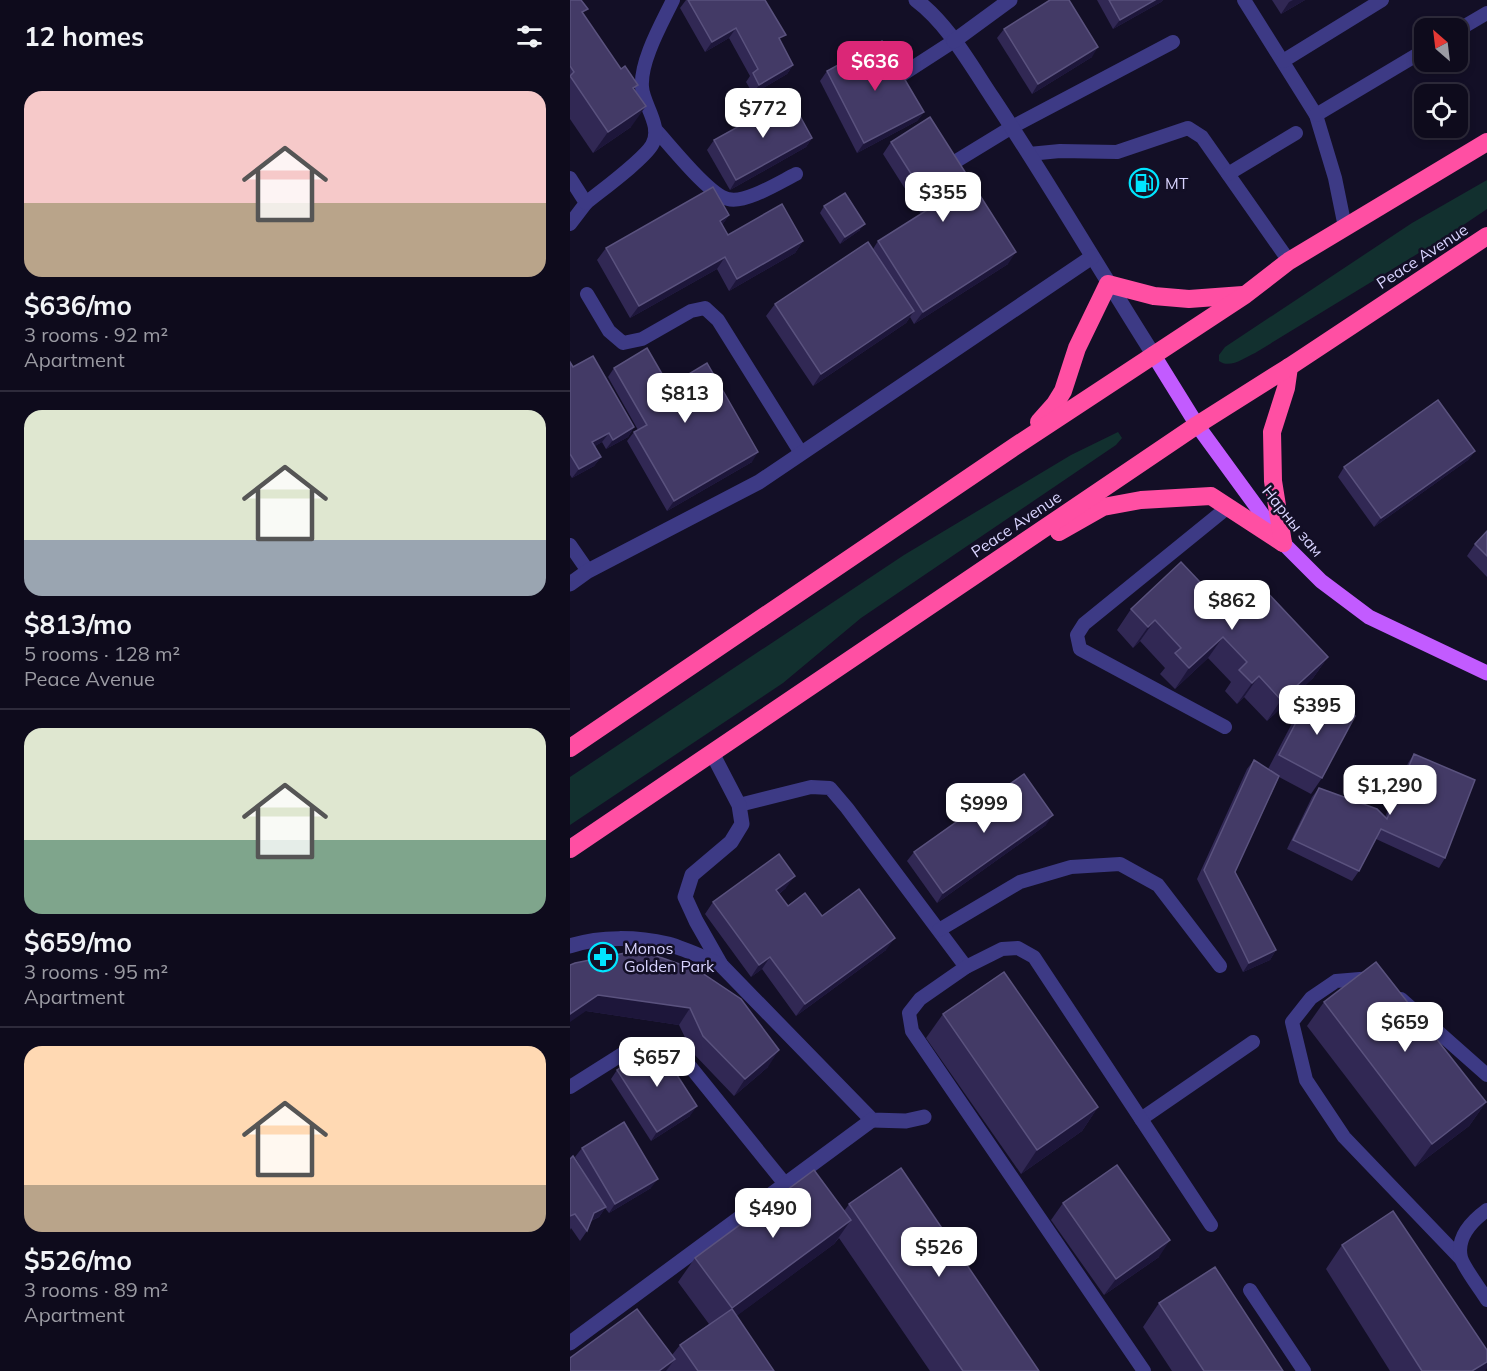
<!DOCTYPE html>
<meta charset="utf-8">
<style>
:root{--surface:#0e0b1c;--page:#171425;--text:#f1f3f6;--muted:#9b9ba3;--line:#2e2b3b;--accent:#db2777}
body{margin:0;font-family:Mulish,sans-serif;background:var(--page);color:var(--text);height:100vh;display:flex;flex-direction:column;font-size:22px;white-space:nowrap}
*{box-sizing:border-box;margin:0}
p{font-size:20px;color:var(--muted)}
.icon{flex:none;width:33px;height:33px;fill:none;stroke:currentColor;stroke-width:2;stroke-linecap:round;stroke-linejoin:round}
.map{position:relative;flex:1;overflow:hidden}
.drawer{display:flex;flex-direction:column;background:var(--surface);width:570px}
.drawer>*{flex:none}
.needle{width:39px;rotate:332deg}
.controls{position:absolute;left:844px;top:18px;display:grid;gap:12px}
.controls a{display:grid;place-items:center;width:54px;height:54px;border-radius:12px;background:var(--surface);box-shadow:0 3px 9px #0003,0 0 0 2px var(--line);font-size:30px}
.price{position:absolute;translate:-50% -51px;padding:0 14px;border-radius:12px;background:#fff;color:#222;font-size:20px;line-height:39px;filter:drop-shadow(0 2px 3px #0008)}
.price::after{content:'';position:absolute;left:50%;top:36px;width:18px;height:14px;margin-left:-9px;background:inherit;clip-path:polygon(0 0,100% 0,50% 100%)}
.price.on{background:var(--accent);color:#fff}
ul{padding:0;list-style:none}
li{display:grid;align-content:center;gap:12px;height:318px;padding:0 24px}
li+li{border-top:2px solid var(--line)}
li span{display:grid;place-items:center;height:186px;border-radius:18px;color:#555}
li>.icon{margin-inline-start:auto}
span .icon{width:108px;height:108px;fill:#fffc;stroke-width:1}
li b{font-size:26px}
h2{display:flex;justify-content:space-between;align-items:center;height:72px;padding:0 24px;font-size:26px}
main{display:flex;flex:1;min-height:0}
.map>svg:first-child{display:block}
</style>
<main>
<section class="drawer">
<h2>12 homes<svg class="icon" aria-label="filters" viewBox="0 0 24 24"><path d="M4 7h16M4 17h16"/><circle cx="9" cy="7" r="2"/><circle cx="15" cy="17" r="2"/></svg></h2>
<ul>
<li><span style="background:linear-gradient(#f6c9c9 60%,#b9a48a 0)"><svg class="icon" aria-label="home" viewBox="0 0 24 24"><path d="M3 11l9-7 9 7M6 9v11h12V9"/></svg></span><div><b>$636/mo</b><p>3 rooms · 92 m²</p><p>Apartment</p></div></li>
<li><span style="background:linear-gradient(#dfe7d0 70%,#9aa5b1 0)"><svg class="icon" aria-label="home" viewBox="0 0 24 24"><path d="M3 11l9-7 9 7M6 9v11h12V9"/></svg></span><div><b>$813/mo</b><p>5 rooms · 128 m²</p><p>Peace Avenue</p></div></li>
<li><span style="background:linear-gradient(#dfe7d0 60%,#7fa58c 0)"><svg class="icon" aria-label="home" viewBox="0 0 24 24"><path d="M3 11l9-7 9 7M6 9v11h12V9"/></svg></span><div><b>$659/mo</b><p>3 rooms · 95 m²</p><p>Apartment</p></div></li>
<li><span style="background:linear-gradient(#ffd9b3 75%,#b9a48a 0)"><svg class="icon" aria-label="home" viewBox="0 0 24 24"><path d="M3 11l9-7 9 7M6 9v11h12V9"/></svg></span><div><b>$526/mo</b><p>3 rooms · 89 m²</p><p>Apartment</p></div></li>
</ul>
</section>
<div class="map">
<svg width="917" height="1371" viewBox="0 0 917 1371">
<rect width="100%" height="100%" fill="#130f26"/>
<g fill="#12302f">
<path d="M917,180V209L880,234L685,353C674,358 660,369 649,361V355L655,347L842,223Z"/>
<path d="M548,432L552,438L546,445L291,618L213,683L0,825V777L334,555L501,455Z"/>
</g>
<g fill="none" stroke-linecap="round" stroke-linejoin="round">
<g stroke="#3d3a85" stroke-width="14">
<path d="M674,0L746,115L765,178L775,227"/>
<path d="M888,30L917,13"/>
<path d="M713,61L812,0"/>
<path d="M333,74L384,41"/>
<path d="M746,115L855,50"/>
<path d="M85,129C100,145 139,195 158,199C175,204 210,182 226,174"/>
<path d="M459,154L490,151L547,152L618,128L632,137L719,261"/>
<path d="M383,163L442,127L603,42"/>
<path d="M658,174L726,133"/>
<path d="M0,178L16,203L0,224"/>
<path d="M16,203C32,190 73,160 82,145C93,126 73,105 72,87C70,61 92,23 103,0"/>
<path d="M17,294L39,331L53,343L72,339L121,311L135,308L148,320L231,453"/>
<path d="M0,545L18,571"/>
<path d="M655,727L510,649L507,635L514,624L658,507"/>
<path d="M169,805L241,787L260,788L277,808L396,967"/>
<path d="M369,930L450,882L501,867L550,864L588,885L650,966"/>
<path d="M802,978L766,981L741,998L722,1022L736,1080L774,1137L891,1259"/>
<path d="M831,999L917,1075"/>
<path d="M0,1087L54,1053L87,1049L110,1054L215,1184"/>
<path d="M571,1119L683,1042"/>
<path d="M917,1210C902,1221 886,1238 891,1258C894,1268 911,1290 917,1300"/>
<path d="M680,1290L734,1371"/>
<path d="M574,1371L342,1031L339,1013L350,999L396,967L432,949L448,948L464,957L641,1225"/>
</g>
<g stroke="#3d3a85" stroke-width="15">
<path d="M346,0C378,24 400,64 422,97C478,181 529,269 583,354"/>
<path d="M384,41L440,0"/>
<path d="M0,584L18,571L189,482L522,257"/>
<path d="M142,753L169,805L172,824L161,842L122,875L115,897L126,921L151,965L302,1120L336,1121L354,1117"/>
<path d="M0,946C30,936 68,937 98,944C116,949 134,958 151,965"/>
<path d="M0,1343L302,1120"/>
</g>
<path stroke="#c25bff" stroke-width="15" d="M583,354L627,425L713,543L751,581L799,617L917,673"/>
<g stroke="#ff4fa3" stroke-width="18">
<path d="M469,422L485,404L493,391L507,348L538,284L584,296L619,299L673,295"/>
<path d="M489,532L533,507L571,500L641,496L713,543"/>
<path d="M713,543L703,481L702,432L716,388L719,367"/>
<path d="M0,748L447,445L675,295L719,261L917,142"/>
<path d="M0,849L627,425L719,367L917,236"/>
</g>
</g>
<g fill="#312854">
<path d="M0,0L14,15L64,89L61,127L23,153L0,119Z"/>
<path d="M116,0H195L211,42L223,65L217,74L183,94L176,82L180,76L159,38L135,52L110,8Z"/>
<path d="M527,0H593L591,2L543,29Z"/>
<path d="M702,0H735L711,14Z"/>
<path d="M434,29L522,57L462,94L427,38Z"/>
<path d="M257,71L354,112L347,121L287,153L250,81Z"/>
<path d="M242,138L236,147L160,190L137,150L144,140Z"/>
<path d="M321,142L438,264L344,324L340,317L336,323L243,386L196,316L205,304L303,249L308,241L351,214L313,154Z"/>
<path d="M254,206L290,230L270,244L250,213Z"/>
<path d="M159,215L152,225L158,235L233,241L225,253L159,291L147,269L60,318L27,260L36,248Z"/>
<path d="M0,362L3,367L64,427L58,437L36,449L32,442L25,446L31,457L24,466L2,478L0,475Z"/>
<path d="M44,368L99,386L182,462L97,511L57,441L64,432L68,430L38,377Z"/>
<path d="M905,451L898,460L804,527L768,477L774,467Z"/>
<path d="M917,531V577L897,556L905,544Z"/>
<path d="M561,609L758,657L743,678L697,721L674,697L667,704L655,691L661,682L638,658L605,689L590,674L595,668L570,641L563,648L547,630Z"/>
<path d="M741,694L752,778L741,794L709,777L665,872L706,950L700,960L673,972L627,879L677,769L684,760L698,769L729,710Z"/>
<path d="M844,754L875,858L869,868L806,839L789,871L782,881L717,849L742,797L749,788L815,817L838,763Z"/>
<path d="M476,825L367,903L337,861L344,852Z"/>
<path d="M216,888L209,894L218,906L252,916L316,950L226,1016L192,969L181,977L135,914L143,902Z"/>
<path d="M70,950L198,1067L164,1096L122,1052L109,1025L16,1011Z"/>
<path d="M754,1002L916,1102L899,1126L845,1167L737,1026Z"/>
<path d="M373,1014L528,1107L512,1131L451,1174L356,1038Z"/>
<path d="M47,1070L120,1116L81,1141L41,1079Z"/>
<path d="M12,1148L81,1188L39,1213L35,1208L29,1217L21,1221L17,1231L10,1241L1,1228L0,1230V1159L29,1197L5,1157Z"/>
<path d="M493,1203L589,1257L534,1295L481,1220Z"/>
<path d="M279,1204L469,1371H360L269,1238L264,1244L166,1316L204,1371H0L102,1355L110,1345L139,1324L108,1282L125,1258L274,1211Z"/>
<path d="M772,1245L915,1371H820L756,1269Z"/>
<path d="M589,1303L713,1371H602L573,1327Z"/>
</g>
<g fill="#1d163a">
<path d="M585,0H593L591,2L543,29L550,20Z"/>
<path d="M723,0H735L711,14L719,2Z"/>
<path d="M166,28L159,38L135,52L142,42Z"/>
<path d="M528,47L522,57L462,94L468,84Z"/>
<path d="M223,65L217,74L183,94L189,85Z"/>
<path d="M76,106L61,127L23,153L38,132Z"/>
<path d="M354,112L347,121L287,153L294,143Z"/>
<path d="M242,138L236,147L160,190L166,180Z"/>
<path d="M159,215L151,227L150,221Z"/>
<path d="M295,224L290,230L270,244L275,237Z"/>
<path d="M233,241L225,253L159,291L167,279Z"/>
<path d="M446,252L438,264L344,324L353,312Z"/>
<path d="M155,257L147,269L60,318L69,306Z"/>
<path d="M344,311L336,323L243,386L251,374Z"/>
<path d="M64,427L58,437L36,449L43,440Z"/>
<path d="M39,433L32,442L16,451L22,442Z"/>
<path d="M905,451L898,460L804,527L811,518Z"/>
<path d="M188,452L182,462L97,511L104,501Z"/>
<path d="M31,457L24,466L2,478L9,469Z"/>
<path d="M585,620L570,641L563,648L578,627Z"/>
<path d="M653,637L638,658L605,689L619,668Z"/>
<path d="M758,657L743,678L697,721L711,700Z"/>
<path d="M689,676L674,697L667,704L682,683Z"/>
<path d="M483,815L476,825L367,903L373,893Z"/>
<path d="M225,876L216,888L198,902L206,890Z"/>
<path d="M325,938L316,950L226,1016L235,1004Z"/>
<path d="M706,950L700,960L673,972L679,963Z"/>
<path d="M200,957L192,969L181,977L189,965Z"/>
<path d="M28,995L120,1008L109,1025L16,1011L0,1022V1014Z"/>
<path d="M209,1050L198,1067L164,1096L175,1079Z"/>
<path d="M916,1102L899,1126L845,1167L862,1144Z"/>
<path d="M127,1106L120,1116L81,1141L87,1132Z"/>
<path d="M528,1107L512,1131L451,1174L467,1150Z"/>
<path d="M88,1179L81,1188L39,1213L45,1204Z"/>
<path d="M36,1207L29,1217L18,1222L24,1213Z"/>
<path d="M281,1220L264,1244L145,1332L162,1308Z"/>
<path d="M600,1240L589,1257L534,1295L546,1279Z"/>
<path d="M105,1359L96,1371H89Z"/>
<path d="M917,1362V1368L915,1371H902Z"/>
</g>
<g fill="#433a66" stroke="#5a527e" stroke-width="1.5">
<path d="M0,0H11L18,9L12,12L51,69L55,66L68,85L63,88L76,106L38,132L0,76L4,72L0,66Z"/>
<path d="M118,0H195L216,35L209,38L223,65L189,85L183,73L188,69L166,28L142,42Z"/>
<path d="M480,0H499L528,47L468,84L434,29Z"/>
<path d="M539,0H585L550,20Z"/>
<path d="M312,41L354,112L294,143L257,71Z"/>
<path d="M220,98L242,138L166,180L144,140Z"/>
<path d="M360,117L446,252L353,312L308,241L362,207L321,142Z"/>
<path d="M143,187L159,215L150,221L158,235L212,204L233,241L167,279L155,257L69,306L36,248Z"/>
<path d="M275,193L295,224L275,237L254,206Z"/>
<path d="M298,242L344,311L251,374L205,304Z"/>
<path d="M77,348L99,386L137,363L188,452L104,501L64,432L77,425L44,368Z"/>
<path d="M23,356L64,427L43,440L39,433L22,442L31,457L9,469L0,454V362L3,367Z"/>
<path d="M868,400L905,451L811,518L774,467Z"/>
<path d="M917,531V556L905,544Z"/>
<path d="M611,562L664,618L694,589L758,657L711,700L689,676L682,683L669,670L677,662L653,637L619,668L605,653L611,648L585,620L578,627L561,609Z"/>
<path d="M741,694L785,716L752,778L709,755Z"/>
<path d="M844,754L905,780L875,858L811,829L789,871L723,840L749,788L807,809L817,819Z"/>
<path d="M684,760L709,776L665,872L706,950L679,963L634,870Z"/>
<path d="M454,774L483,815L373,893L344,852Z"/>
<path d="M209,854L225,876L206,890L218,906L235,893L252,916L289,889L325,938L235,1004L200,957L189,965L143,902Z"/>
<path d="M70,950L129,971L171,999L209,1050L175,1079L133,1036L120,1008L28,995L0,1014V965L5,963Z"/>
<path d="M806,962L916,1102L862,1144L754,1002Z"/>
<path d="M434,972L528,1107L467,1150L373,1014Z"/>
<path d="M87,1044L127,1106L87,1132L47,1070Z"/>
<path d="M54,1122L88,1179L45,1204L12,1148Z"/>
<path d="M3,1156L36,1207L24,1213L17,1231L5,1214L0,1216V1159Z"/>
<path d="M547,1165L600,1240L546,1279L493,1203Z"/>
<path d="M331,1168L469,1371H393L279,1204Z"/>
<path d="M244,1170L281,1220L162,1308L125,1258Z"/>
<path d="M823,1211L917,1350V1362L902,1371H852L772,1245Z"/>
<path d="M645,1267L713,1371H634L589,1303Z"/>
<path d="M67,1309L105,1359L89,1371H0V1358Z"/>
<path d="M162,1309L204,1371H128L110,1345Z"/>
</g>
<defs>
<g id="fuel-ring" transform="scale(1.5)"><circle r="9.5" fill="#130f26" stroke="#00e5ff" stroke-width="1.5"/><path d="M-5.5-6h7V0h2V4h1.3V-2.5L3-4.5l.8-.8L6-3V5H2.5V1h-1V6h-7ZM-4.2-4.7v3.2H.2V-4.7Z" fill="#00e5ff"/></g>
<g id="pharmacy-ring" transform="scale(1.5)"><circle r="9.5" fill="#130f26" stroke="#00e5ff" stroke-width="1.5"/><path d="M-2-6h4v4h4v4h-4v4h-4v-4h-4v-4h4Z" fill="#00e5ff"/></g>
</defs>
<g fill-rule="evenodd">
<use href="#fuel-ring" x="574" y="183"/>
<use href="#pharmacy-ring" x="33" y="957"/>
</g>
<g text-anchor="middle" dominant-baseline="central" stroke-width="5" stroke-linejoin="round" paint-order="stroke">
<g font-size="16" fill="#d9d4ff" stroke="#130f26" text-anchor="start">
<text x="595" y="183">МТ</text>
<text x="54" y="948">Monos<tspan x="54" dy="18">Golden Park</tspan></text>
</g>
<g font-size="16" fill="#d9d4ff" stroke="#130f26">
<text transform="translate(852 256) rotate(-33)">Peace Avenue</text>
<text transform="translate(723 521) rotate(51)">Нарны зам</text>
<text transform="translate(446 524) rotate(-34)">Peace Avenue</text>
</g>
</g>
</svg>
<div class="controls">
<a><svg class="needle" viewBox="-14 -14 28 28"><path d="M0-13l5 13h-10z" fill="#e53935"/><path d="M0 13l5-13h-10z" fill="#9b9ba3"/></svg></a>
<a><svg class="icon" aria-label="locate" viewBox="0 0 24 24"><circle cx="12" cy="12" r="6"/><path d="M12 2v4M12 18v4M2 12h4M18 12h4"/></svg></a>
</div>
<b class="price on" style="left:305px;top:92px">$636</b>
<b class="price" style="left:193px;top:139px">$772</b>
<b class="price" style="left:373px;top:223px">$355</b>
<b class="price" style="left:115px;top:424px">$813</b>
<b class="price" style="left:662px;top:631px">$862</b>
<b class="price" style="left:747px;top:736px">$395</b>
<b class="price" style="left:820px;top:816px">$1,290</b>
<b class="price" style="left:414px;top:834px">$999</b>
<b class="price" style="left:835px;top:1053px">$659</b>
<b class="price" style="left:87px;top:1088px">$657</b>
<b class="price" style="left:203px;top:1239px">$490</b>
<b class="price" style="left:369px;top:1278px">$526</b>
</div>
</main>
